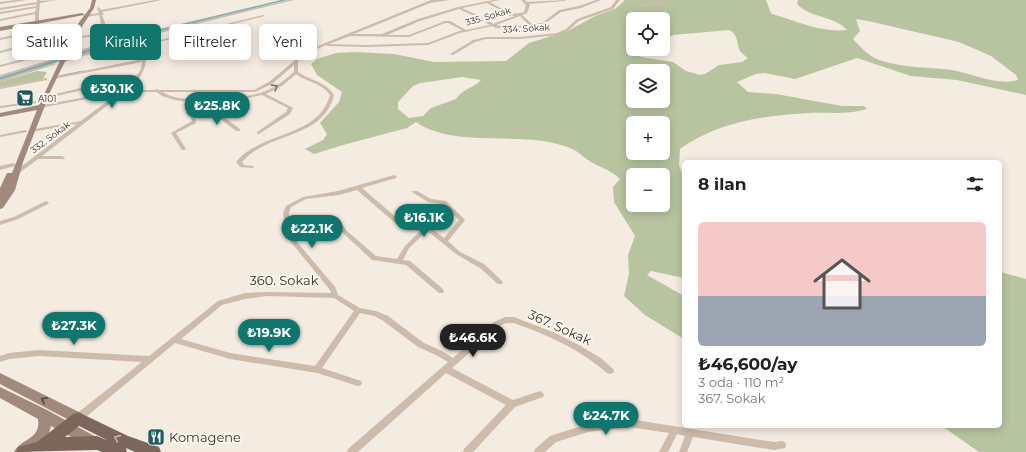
<!DOCTYPE html>
<html lang="tr">
<meta charset="utf-8">
<style>
:root{--surface:#fff;--page:#f6f6f6;--text:#202124;--muted:#757577;--line:#e0e0e0;--accent:#0f766e}
body{margin:0;font-family:Montserrat,sans-serif;background:var(--page);color:var(--text);height:100vh;display:flex;flex-direction:column;font-size:15px;white-space:nowrap}
*{box-sizing:border-box;margin:0}
p{font-size:13px;color:var(--muted)}
.icon{flex:none;width:22px;height:22px;fill:none;stroke:currentColor;stroke-width:2;stroke-linecap:round;stroke-linejoin:round}
.map{position:relative;flex:1;overflow:hidden}
.panel{position:absolute;left:682px;top:160px;width:320px;height:268px;display:flex;flex-direction:column;background:var(--surface);border-radius:6px;box-shadow:0 2px 10px #0003}
.panel>*{flex:none}
.top-card{position:absolute;left:12px;top:24px;width:380px;height:36px;display:flex;gap:8px}
.tools{position:absolute;left:626px;top:12px;display:grid;gap:8px}
.tools a{display:grid;place-items:center;width:44px;height:44px;border-radius:6px;background:var(--surface);box-shadow:0 2px 10px #0003;font-size:20px}
.price{position:absolute;translate:-50% -34px;padding:0 9px;border-radius:14px;background:var(--accent);color:#fff;font-size:13px;line-height:26px;filter:drop-shadow(0 1px 2px #0008)}
.price::after{content:'';position:absolute;left:50%;top:24px;width:12px;height:9px;margin-left:-6px;background:inherit;clip-path:polygon(0 0,100% 0,50% 100%)}
.price.current{background:#222;color:#fff}
ul{padding:0;list-style:none}
li{display:grid;align-content:center;gap:8px;height:212px;padding:0 16px}
li+li{border-top:1px solid var(--line)}
li span{display:grid;place-items:center;height:124px;border-radius:6px;color:#555}
li>.icon{margin-inline-start:auto}
span .icon{width:72px;height:72px;fill:#fffc;stroke-width:1}
li b{font-size:17px}
h2{display:flex;justify-content:space-between;align-items:center;height:48px;padding:0 16px;font-size:17px}
.pill{padding:0 14px;border-radius:6px;background:var(--surface);box-shadow:0 2px 10px #0003;font-size:14px;line-height:36px}
.pill.current{background:var(--accent);color:#fff}
.map>svg:first-child{display:block}
</style>
<div class="map">
<svg width="1026" height="452" viewBox="0 0 1026 452">
<rect width="100%" height="100%" fill="#f4ebe1"/>
<g fill="#b8c4a0" fill-rule="evenodd">
<path d="M625,0H766L770,11L772,14C797,21 821,33 847,30C835,16 810,18 797,4L798,0H1026V95L957,80L911,76L857,58L795,79L765,73L756,74L737,82L748,92L776,94L842,106H864L867,109C848,115 828,112 809,113C764,115 716,123 680,149L679,165L684,180V278L651,271L647,275L684,296V339L645,315L624,296L629,274L628,255L635,236L614,202L613,187L620,179C611,170 602,168 591,162C586,159 582,155 576,151C568,146 554,143 544,141C506,135 448,145 416,122L407,128L343,145L314,154L305,149L323,140L327,134L320,123L339,102L342,92L317,75L311,64L317,59L336,53L354,52L394,54L434,62L506,61L529,43L568,31L595,16L615,9ZM633,19H663V40L673,35L729,30C737,33 737,42 739,49C740,53 745,55 748,58L742,62L719,65L705,74L700,75L686,71L673,62L641,57L637,55L638,53L650,49H633ZM856,19L868,21L959,42L991,56L1016,75L1018,80C997,86 974,74 952,70C928,67 903,68 879,60C869,56 860,47 853,39L860,31ZM633,71H663V101H633ZM462,77L481,80C474,88 462,89 456,99L431,108L423,116L409,118L398,109V102L413,86L421,83ZM633,123H663V153H633ZM633,175H663V205H633Z"/>
<path d="M37,71L47,72L43,79L0,87V82Z"/>
<path d="M1000,272L1026,279V452H979L942,426H1000Z"/>
</g>
<g fill="none" stroke-linecap="round" stroke-linejoin="round">
<path stroke="#7fb0b2" stroke-width="1" d="M75,73L84,71"/>
<path stroke="#7fb0b2" stroke-width="1.5" d="M60,76L80,72"/>
<path fill="#7fb0b2" fill-rule="evenodd" d="M281,0H287L133,38L0,80V77L131,36Z"/>
<g fill="#cdbbac" fill-rule="evenodd">
<path d="M17,0H27L0,4V2Z"/>
<path d="M37,0H41L40,1L57,0L40,3L39,13L38,42L67,38L69,39L68,40L36,44L0,53V51L34,42L35,33L0,40V38L35,31V14L0,21V19L35,12L36,8L0,14V12L36,6L37,4L0,10V8L37,2Z"/>
<path d="M155,0H162L102,12L104,14L102,15L105,23L99,39L112,45L150,33L288,0H294L152,35L115,46L123,49L263,15L265,16L126,50L140,55L147,60L146,61C144,75 137,80 128,90H155L157,89L159,90H254L269,82L294,61L295,58H297L308,50L431,0H450L430,3L354,34H382L418,19L458,7L493,0H500L490,2C501,8 511,17 524,12L526,5L521,0H525L527,2L566,0L564,1L529,4L530,5L527,13L522,15L532,24L542,23L559,10L579,6L596,0H601L581,8L561,12L543,25L508,29L496,28L492,26L460,33L428,45L366,47L328,46L326,45L310,52L298,61V72C311,81 325,81 334,95C324,139 267,132 242,162L244,165L253,166L254,167L253,168L240,167L236,162C261,131 319,138 330,95C322,83 307,82 296,74L282,86L266,94L293,108L290,114L259,134H257V132L286,112L288,108L262,95L240,100L218,101L209,106L240,129V131H236L205,107L191,113L195,117L196,123L176,133L186,149L184,150H182L171,133L192,121L191,118L186,114V112L210,102H190L175,100L162,96L157,92H125L42,156H62L65,158L64,159H38L18,174H14L13,173L14,172L77,124L31,132L29,131V130L81,121L118,93L40,108H38V106L123,90L134,78L44,99H42V97L137,75L141,69L142,62L53,79V77H54L142,59L112,47L62,63H60V61L108,46L96,40V36L72,39V37H73L97,34L101,23L99,15L85,17L83,16L84,15L99,13L97,8L99,7L101,10ZM487,3L502,11L483,18L462,8ZM459,9L479,18L490,25L466,30L450,21H445L409,35H387L420,21ZM504,12L510,16H515L493,24L486,19ZM520,16L529,25L508,27L496,25ZM445,23H448L462,30L428,43L366,45L329,44L350,36L409,37ZM294,65V72C284,81 273,89 260,93C241,99 178,105 163,92H255L272,84Z"/>
<path d="M616,0H620L613,9L579,21L568,31L559,35L520,39H486L475,42L453,55L450,54L473,40L486,37H520L557,33L566,29L577,19L611,7Z"/>
<path d="M656,0H660L668,4L666,5L641,6L639,5L641,4L662,3Z"/>
<path d="M94,46L96,47L95,48L64,56L62,55Z"/>
<path d="M62,49L64,50L63,51L0,67V65Z"/>
<path d="M56,58L59,59L0,77V75Z"/>
<path d="M53,63L56,64L0,82V80Z"/>
<path d="M46,78H47V80L0,89V87Z"/>
<path d="M36,101L38,102V103L0,108V106Z"/>
<path d="M25,130L27,131V132L0,137V135Z"/>
<path d="M13,163L15,164L16,165L15,166L0,170V166Z"/>
<path d="M394,175L396,176L397,177L396,178L362,188L405,225L428,228L434,230L444,238L459,220L442,204L428,202L412,192L413,191H417L431,199L446,201L465,220L448,241L460,252L484,264L503,282L502,284H498L480,268L456,254L430,233L426,232L409,248L403,260L410,261L443,289L444,291L443,293H439L406,265L372,260L343,233L336,224L326,226L293,237L335,287L338,295L360,308L376,311L388,316L424,343L442,351L453,358L494,322L505,317H514L555,333L579,345L602,359L613,369L614,371L613,373L610,374L607,373C578,348 549,336 514,323H506L500,326L452,368L513,400L540,391L543,393L544,395L543,397L515,407L473,452H463L464,449L506,405L446,373L358,452H347L348,449L448,362L436,355L418,347L382,320L374,316L360,313L322,368L361,381L362,383L361,385L358,386L317,373L230,359L175,343L81,421L78,422L75,421L74,418L75,415L142,362L39,356L9,359L0,362V356L9,353L39,350L149,356L218,301L245,293L267,292L331,293L330,290L286,236L283,213L286,206L303,197L338,191ZM357,190L401,228L420,231L405,246L397,259L376,256L347,231L340,221L338,220L323,223L292,233L289,213L291,207L306,199L339,195ZM267,296L334,298L354,311L315,366L230,353L181,339L222,305L245,299Z"/>
<path d="M46,201L48,202L49,203L48,204L18,219L0,225V221L14,217Z"/>
<path d="M629,419L774,442L782,441L785,442L786,445L785,448L774,450L693,437L687,452H679L685,436L677,434L668,452H659L669,433L629,427L588,432L556,442L545,452H534L535,449L550,436L553,435L588,424Z"/>
</g>
<g fill="#a18a7d" fill-rule="evenodd">
<path d="M92,0H96L94,8L83,25L51,90L23,162L15,190L3,208L0,209V188L7,173H12L37,110L0,117V113L39,105L77,25L90,8Z"/>
<path d="M82,13L84,14V15L0,31V27Z"/>
<path d="M0,373L83,414L84,418L83,422L78,424L73,422L0,384Z"/>
<path d="M0,387L47,410L100,439L102,443L100,447L95,449L90,447L51,426C49,435 43,447 33,451C28,452 20,452 14,452C21,438 41,440 38,419L0,398Z"/>
</g>
<path fill="#7d675c" fill-rule="evenodd" d="M78,412L128,436L159,447L161,452H135L126,448L127,452H102L97,450L16,452L18,447L37,442L73,414ZM79,426L109,441L97,436L65,437Z"/>
</g>
<defs><path id="oneway-chevron" d="M-2-3.5L2.5 0L-2 3.5" fill="none" stroke-width="1.6" stroke-linecap="round" stroke-linejoin="round"/></defs>
<use stroke="#7d6f65" href="#oneway-chevron" transform="translate(275 87) rotate(-32)"/>
<use stroke="#544640" href="#oneway-chevron" transform="translate(44 400) rotate(-154)"/>
<use stroke="#c2b5ac" href="#oneway-chevron" transform="translate(117 438) rotate(-156)"/>
<defs>
<g id="supermarket-square" transform="scale(0.9)"><rect x="-9" y="-9" width="18" height="18" rx="4" fill="#1f5a5e" stroke="#fbf5ee"/><path d="M-6-5.5h2.5l.6 2H6L4.5 2H-2.5L-4.4-4H-6ZM-1.5 3.2a1.3 1.3 0 1 0 .1 0ZM3 3.2a1.3 1.3 0 1 0 .1 0Z" fill="#fff"/></g>
<g id="restaurant-square" transform="scale(0.9)"><rect x="-9" y="-9" width="18" height="18" rx="4" fill="#1f5a5e" stroke="#fbf5ee"/><path d="M-5-6h1v4h1v-4h1v4h1v-4h1v5L-1.5 .5V6h-2V.5L-5-1ZM5-6V6H3V1.5H1.5Q1.5-4 5-6Z" fill="#fff"/></g>
</defs>
<g fill-rule="evenodd">
<use href="#supermarket-square" x="25" y="98"/>
<use href="#restaurant-square" x="156" y="437"/>
</g>
<g text-anchor="middle" dominant-baseline="central" stroke-width="4" stroke-linejoin="round" paint-order="stroke">
<g font-size="9" fill="#3b302b" stroke="#fbf5ee">
<text transform="translate(488 16) rotate(-16)">335. Sokak</text>
<text transform="translate(526 28) rotate(-3)">334. Sokak</text>
<text transform="translate(50 137) rotate(-37)">332. Sokak</text>
</g>
<g font-size="9" fill="#3b302b" stroke="#fbf5ee" text-anchor="start">
<text x="38" y="98">A101</text>
</g>
<g font-size="13" fill="#3b302b" stroke="#fbf5ee">
<text x="284" y="280">360. Sokak</text>
<text transform="translate(560 327) rotate(24)">367. Sokak</text>
</g>
<g font-size="13" fill="#3b302b" stroke="#fbf5ee" text-anchor="start">
<text x="169" y="437">Komagene</text>
</g>
</g>
</svg>
<div class="tools">
<a><svg class="icon" aria-label="locate" viewBox="0 0 24 24"><circle cx="12" cy="12" r="6"/><path d="M12 2v4M12 18v4M2 12h4M18 12h4"/></svg></a>
<a><svg class="icon" aria-label="layers" viewBox="0 0 24 24"><path d="M12 4l9 5-9 5-9-5zM3 14l9 5 9-5"/></svg></a>
<a>+</a>
<a>−</a>
</div>
<b class="price" style="left:112px;top:109px">₺30.1K</b>
<b class="price" style="left:217px;top:126px">₺25.8K</b>
<b class="price" style="left:424px;top:238px">₺16.1K</b>
<b class="price" style="left:312px;top:249px">₺22.1K</b>
<b class="price" style="left:74px;top:346px">₺27.3K</b>
<b class="price" style="left:269px;top:353px">₺19.9K</b>
<b class="price current" style="left:473px;top:358px">₺46.6K</b>
<b class="price" style="left:606px;top:436px">₺24.7K</b>
<div class="top-card">
<a class="pill">Satılık</a>
<a class="pill current">Kiralık</a>
<a class="pill">Filtreler</a>
<a class="pill">Yeni</a>
</div>
<section class="panel">
<h2>8 ilan<svg class="icon" aria-label="filters" viewBox="0 0 24 24"><path d="M4 7h16M4 17h16"/><circle cx="9" cy="7" r="2"/><circle cx="15" cy="17" r="2"/></svg></h2>
<ul>
<li><span style="background:linear-gradient(#f6c9c9 60%,#9aa5b1 0)"><svg class="icon" aria-label="home" viewBox="0 0 24 24"><path d="M3 11l9-7 9 7M6 9v11h12V9"/></svg></span><div><b>₺46,600/ay</b><p>3 oda · 110 m²</p><p>367. Sokak</p></div></li>
</ul>
</section>
</div>
